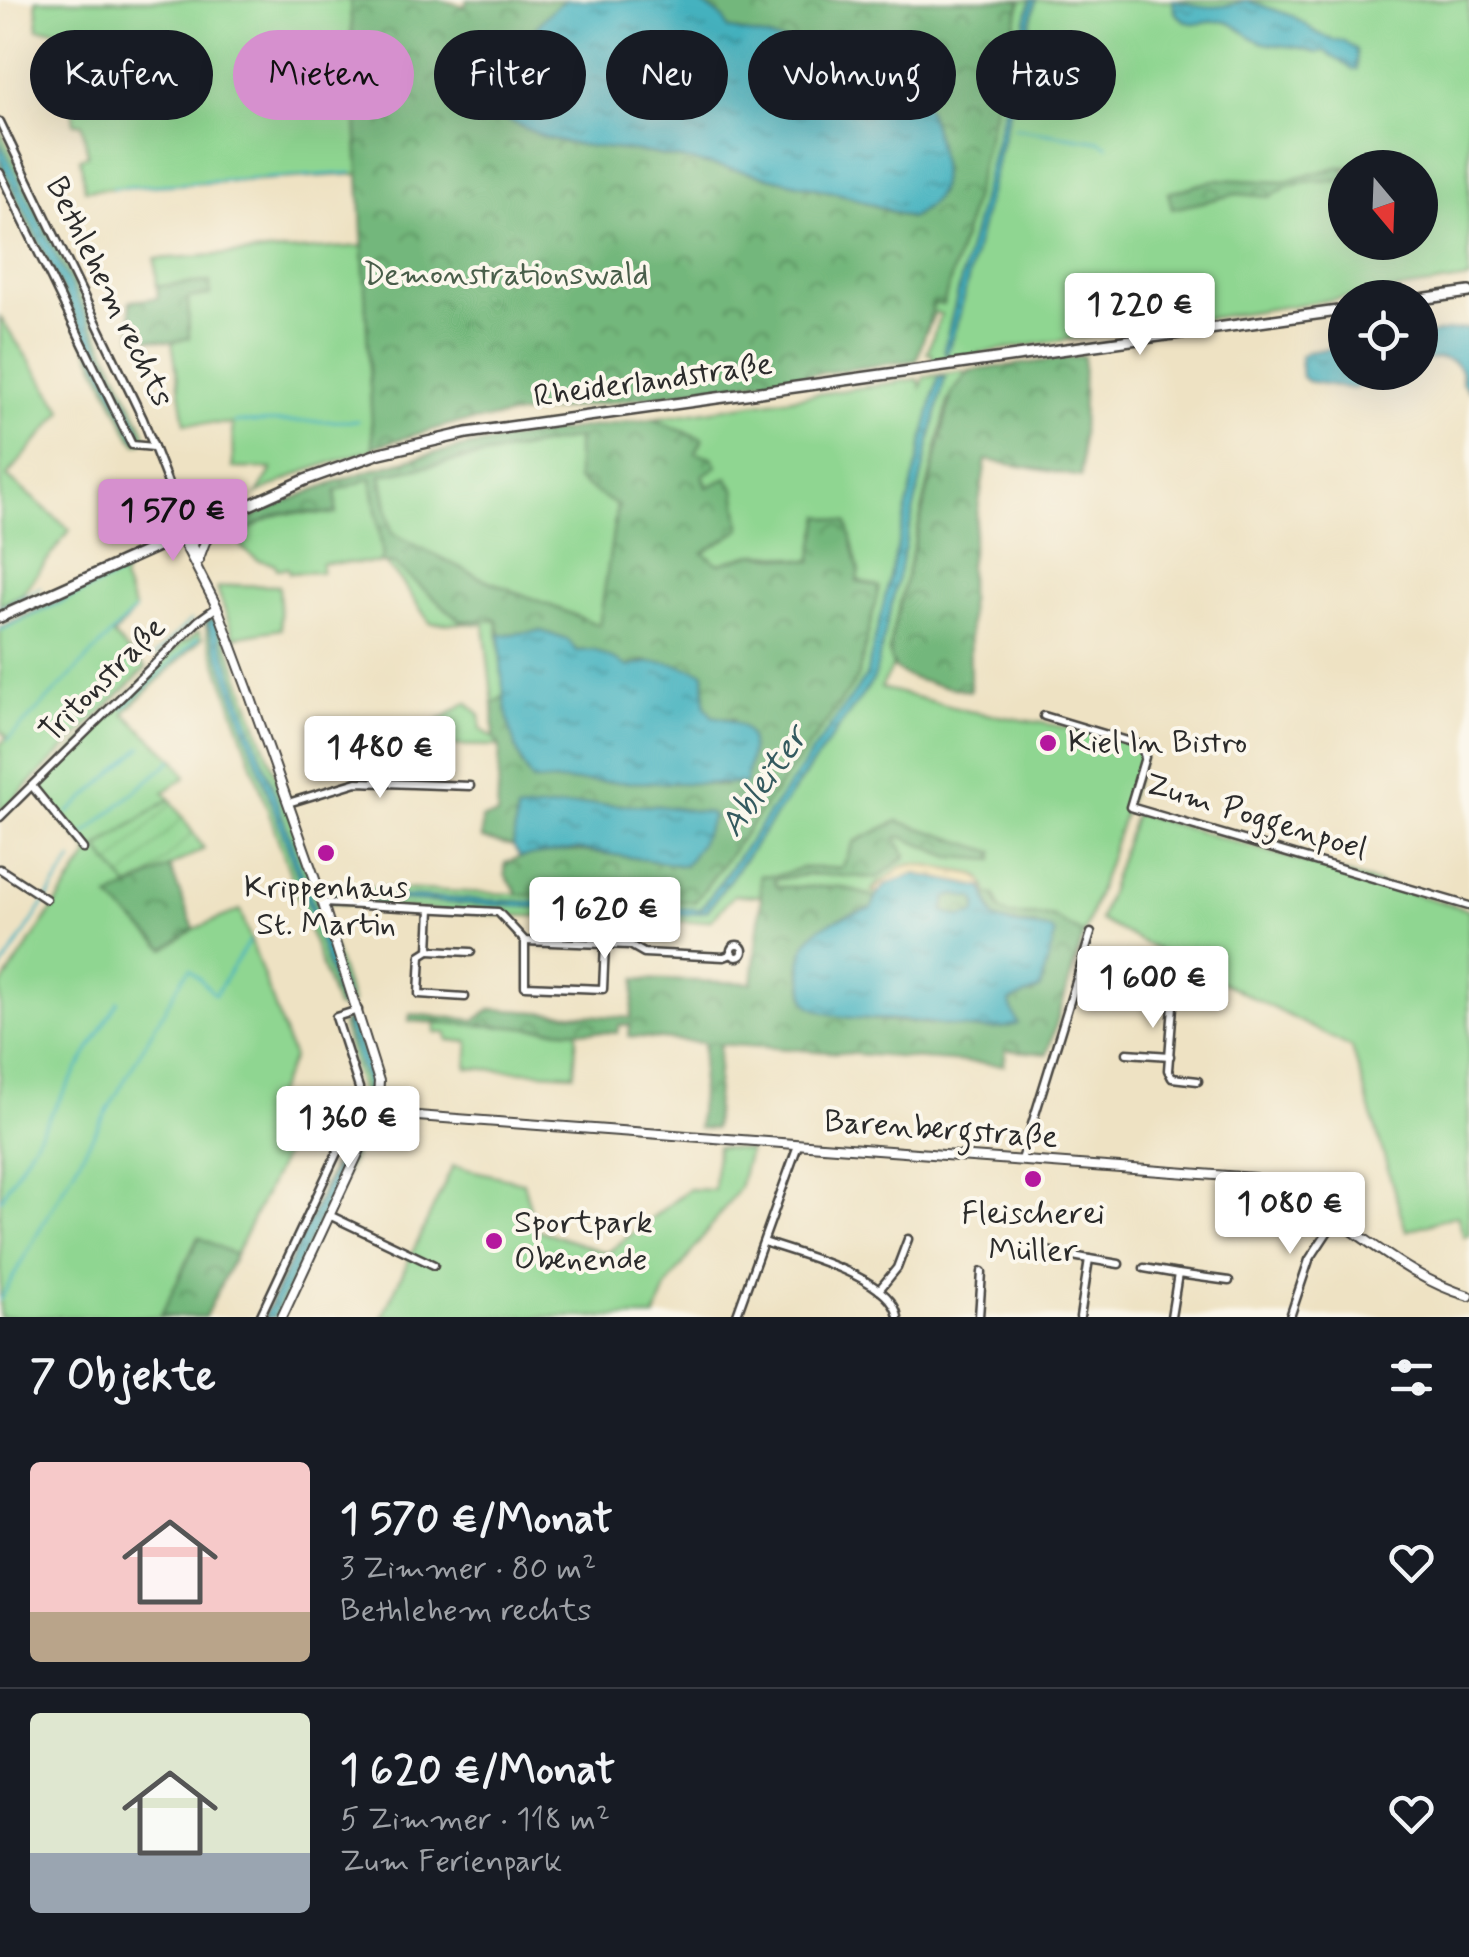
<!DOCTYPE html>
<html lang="de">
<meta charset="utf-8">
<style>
:root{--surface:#171b24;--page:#20242c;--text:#f1f3f6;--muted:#9ea1a6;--line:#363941;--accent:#d690ce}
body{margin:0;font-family:Mynerve,sans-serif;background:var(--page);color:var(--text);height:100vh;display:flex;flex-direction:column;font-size:38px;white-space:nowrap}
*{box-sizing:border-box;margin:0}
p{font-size:32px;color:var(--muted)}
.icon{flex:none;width:55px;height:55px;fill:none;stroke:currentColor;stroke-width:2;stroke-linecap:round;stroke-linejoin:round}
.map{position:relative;height:1317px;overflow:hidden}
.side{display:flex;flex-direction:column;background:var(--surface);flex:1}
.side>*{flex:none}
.top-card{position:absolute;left:30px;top:30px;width:1410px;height:90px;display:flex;gap:20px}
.needle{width:65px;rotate:161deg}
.tools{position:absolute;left:1328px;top:150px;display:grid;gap:20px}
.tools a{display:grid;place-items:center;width:110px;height:110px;border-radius:50%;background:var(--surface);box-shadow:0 10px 40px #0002;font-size:50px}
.price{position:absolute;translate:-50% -85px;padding:0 22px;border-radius:10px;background:#fff;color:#222;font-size:32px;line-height:65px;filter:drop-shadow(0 2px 5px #0008)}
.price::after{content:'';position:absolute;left:50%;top:60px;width:30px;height:22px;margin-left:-15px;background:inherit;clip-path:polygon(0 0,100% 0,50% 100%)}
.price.on{background:var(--accent);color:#111}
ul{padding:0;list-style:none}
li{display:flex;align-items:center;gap:30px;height:250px;padding:0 30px}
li+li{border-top:2px solid var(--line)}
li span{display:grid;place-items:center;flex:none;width:280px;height:200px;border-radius:10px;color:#555}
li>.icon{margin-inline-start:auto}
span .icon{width:120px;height:120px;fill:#fffc;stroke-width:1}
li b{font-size:42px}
h2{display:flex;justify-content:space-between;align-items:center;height:120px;padding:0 30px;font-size:42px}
.pill{padding:0 35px;border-radius:45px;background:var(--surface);box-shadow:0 10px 40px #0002;font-size:35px;line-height:90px}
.pill.on{background:var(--accent);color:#111}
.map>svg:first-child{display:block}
</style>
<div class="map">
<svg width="1469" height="1317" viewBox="0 0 1469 1317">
<defs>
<pattern id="forest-crowns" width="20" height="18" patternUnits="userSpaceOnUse" patternTransform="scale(2.5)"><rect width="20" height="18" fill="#73b77b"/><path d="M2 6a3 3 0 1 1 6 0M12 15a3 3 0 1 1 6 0" fill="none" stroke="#5f9565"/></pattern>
<pattern id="sand-dots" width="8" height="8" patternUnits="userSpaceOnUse" patternTransform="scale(2.5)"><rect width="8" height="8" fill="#eeda9e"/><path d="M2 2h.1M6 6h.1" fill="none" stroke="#cb8" stroke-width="1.8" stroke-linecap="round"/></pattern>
<pattern id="garden-furrows" width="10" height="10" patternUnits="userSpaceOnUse" patternTransform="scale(2.5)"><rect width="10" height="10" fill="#8fd691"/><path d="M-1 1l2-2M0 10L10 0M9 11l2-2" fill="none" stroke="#7cb87d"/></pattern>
<pattern id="water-ripples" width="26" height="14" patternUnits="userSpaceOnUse" patternTransform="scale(2.5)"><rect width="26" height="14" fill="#44b2bf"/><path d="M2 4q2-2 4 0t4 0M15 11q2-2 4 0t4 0" fill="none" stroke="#39919b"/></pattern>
</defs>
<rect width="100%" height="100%" fill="#fbf7ec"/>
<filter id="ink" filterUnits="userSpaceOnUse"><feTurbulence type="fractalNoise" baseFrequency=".01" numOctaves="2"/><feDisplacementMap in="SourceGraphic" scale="20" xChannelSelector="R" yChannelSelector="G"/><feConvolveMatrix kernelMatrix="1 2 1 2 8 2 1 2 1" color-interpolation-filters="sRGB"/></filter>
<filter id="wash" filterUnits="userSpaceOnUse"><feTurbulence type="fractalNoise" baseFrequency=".0048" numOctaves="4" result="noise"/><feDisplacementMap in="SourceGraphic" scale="40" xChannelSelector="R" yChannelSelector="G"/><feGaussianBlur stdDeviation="2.25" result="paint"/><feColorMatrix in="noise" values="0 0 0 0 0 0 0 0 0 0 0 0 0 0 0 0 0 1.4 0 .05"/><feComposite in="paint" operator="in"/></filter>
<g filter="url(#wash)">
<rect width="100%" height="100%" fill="#eee2c3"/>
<g fill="#8fd691" stroke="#5d805e" stroke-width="2.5" fill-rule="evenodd">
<path d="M36,0H350L361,174L85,190L80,158L88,155L82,124L74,123L66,30L38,29Z"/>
<path d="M1021,0H1469V279L978,353V358L933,363L932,354L927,353L941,314L935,312L927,331L924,330L934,303L943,305L967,224ZM1345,168H1420V242H1345Z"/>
<path d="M0,129L142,425L146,436L143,443L137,444L131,438L0,168Z"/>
<path d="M364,246L373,449L303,472L257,494L272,469L233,468L232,424L185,423L172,342L189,337L187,297L210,282L157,286L155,259Z"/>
<path d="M0,317L63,411L7,476L70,530L22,594L0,605Z"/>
<path d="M964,371V374H968L948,401L892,635L889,653L893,666L881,688L968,711L1054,725L1137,743L1143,757L1084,934L1051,916L1009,915L1000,910L995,895L986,894L987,889L979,876L974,874L914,864L876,885L872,891L878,893V898L841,887H777L773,880L810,874L878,878L906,857L896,838L900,836L951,857L898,821L854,842L842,868H802L776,876L761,896L734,895L711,920L691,922L504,915L327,902L325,889L351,887L695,902L858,677L878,587C839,575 800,553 757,554C745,554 731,561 719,564L702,554L741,529L708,488L695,453L703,439L652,419L918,379L921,387L924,377Z"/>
<path d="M577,438L617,506L600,626L479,577L391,533L381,475Z"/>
<path d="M371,478L383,556L379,563H322L321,572L289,573L288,568L277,569L275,564L258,560L242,548L241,531L281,513L335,514V491Z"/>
<path d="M385,563L394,564L461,621L497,620L504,696L493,704L484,624L430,623L402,582Z"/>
<path d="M126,570L123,580L135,610L113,636L146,668L0,813V745L7,737L0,730V627Z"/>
<path d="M235,585L279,586L281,629L234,637L217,588Z"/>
<path d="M211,616L219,620L292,821L352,1003L346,1009L336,1007L208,637L205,621Z"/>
<path d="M198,631L202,638L124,713L176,761L186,777L164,792L170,799L97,848L129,887L110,898L165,948L194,929L240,910L293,1058L272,1103L302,1118L235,1255L198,1237L160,1317H0V988L90,853L41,794V782L183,641H187Z"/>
<path d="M467,702L480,715L481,729L494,738L500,746L413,745L435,723Z"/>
<path d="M1135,813L1469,910V1235L1464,1237L1457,1215L1406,1231L1352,1048L1100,920Z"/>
<path d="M353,1018L376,1082L373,1114L329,1209L324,1212L325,1217L279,1317H263L313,1209H317L314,1206L360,1109L362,1096L342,1025L346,1019Z"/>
<path d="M436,1022L577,1031L574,1074L467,1068L469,1042L448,1040L447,1033H435Z"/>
<path d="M717,1147L749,1150L739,1188L667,1286L655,1317H382L453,1166L523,1182L536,1229L607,1253L689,1189L714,1190Z"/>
</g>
<g fill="url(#forest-crowns)" stroke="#4f7153" stroke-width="2.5" fill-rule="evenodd">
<path d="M350,0H439L465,6L467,0H566L533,32L518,57L544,137L572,144L650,153L743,171L848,196L910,219C933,206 945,192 941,164C935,126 927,82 882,73C869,70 858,73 844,69C832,64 823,53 811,49C785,40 755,36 728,29L724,19L697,0H1021L967,224L943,305L934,303L917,360L452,424L373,447Z"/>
<path d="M1338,167H1355L1345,168V181H1313L1288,186L1270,197L1237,194L1172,209L1168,193L1219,179L1283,182Z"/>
<path d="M210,282V295L188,298L189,338L172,342L133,337L130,301L158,298L157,286Z"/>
<path d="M1084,356L1081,477L986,460L969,565L970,691C952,687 903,681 894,667C887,657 891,645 892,635L952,393L969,371Z"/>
<path d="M652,419L703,439L696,453L712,457L717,466L703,475L707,487L727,478L735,490L741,529L703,553L719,564L755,554L811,561L821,516L847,522L859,571L857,581L879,587L858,677L837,708L695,902L519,895L505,875V863C563,837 625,859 685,866L660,806L589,804L517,812L513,846L482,839V818L497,816L500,746L494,738L493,704L504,696L522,766L725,786L734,719L712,717L705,706L704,673L644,661L629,667L594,650L577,651C558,626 528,632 500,635L497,620L461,621L394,564L379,563L383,556L371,478L336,491V514C318,514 294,509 277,515C257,522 235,542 216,541C240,521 266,510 295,498C409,448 530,435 652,419ZM577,438V480L617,506L599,625L479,577L392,533L381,475Z"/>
<path d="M898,821L994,852L993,860L951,857L900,836L896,838L906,856L878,878L810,874L774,880L777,887H841L878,898L872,908L840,918L816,931L800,967L805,998L829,1013L864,1019L995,1029C1004,1011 1010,994 1033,994L1036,925L1002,922L994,918L986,894L995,895L1000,910L1009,915L1051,916L1084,934L1047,1054L1006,1050L1004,1065L720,1044L714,1129L698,1128L704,1043L629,1036L630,1025H619L617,1033L409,1021L410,1014L475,1020L492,1009L631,1018L636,979L752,983L761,903L760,875L776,876L802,868H842L854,842Z"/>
<path d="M170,867L194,929L165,949L109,898Z"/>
<path d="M955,895L974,898L977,904L975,914C963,919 953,919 943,911L946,897Z"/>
<path d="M199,1237L235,1255L205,1317H160Z"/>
</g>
<path fill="url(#sand-dots)" stroke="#8c8264" stroke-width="2.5" d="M914,864L973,874L983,881L986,894L983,888C945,881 909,864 878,893L872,891L901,867Z"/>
<path fill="url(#garden-furrows)" stroke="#5d805e" stroke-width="2.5" d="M170,799L204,849L129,887L97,848Z"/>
<g fill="url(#water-ripples)" stroke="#386e75" stroke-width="2.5" fill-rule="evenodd">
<path d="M566,0H697L724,19L728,29C755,36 785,40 811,49C823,54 832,64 844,69C858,74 869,71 882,73C927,81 935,126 941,164C945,192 933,206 910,218L849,196L743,171L650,153L572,144L544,137L503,118C514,74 523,26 566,0Z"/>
<path d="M1031,0H1036L959,317L946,356L944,348Z"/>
<path d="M1173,0C1199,7 1221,10 1246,0L1293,16L1317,33L1333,40L1344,41L1356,50L1357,69H1352L1325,51L1316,53C1300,44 1279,48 1261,42C1249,38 1238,25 1226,22C1204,17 1197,34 1174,12Z"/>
<path d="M0,141L137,423L142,438L139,439L135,438L0,159Z"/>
<path d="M1469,328V391L1462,383C1465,358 1439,355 1420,362V335Z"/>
<path d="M1345,346V372L1397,373L1353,389L1307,381L1302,377L1300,357L1307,352Z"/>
<path d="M945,377L874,679L707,911L686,915L330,897L331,893L701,909L866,676L938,378Z"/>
<path d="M211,620L215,622L347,1002L344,1010L340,1006L309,908L209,628L208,623Z"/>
<path d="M541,631L568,640L577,651L594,650L629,667C655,657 679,664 704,673L705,706L712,716C762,724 753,744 745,784L532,781C505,740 501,683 500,635Z"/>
<path d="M589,804L660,806L710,813L713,816L700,844L685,866L577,849L520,857L513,846L517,811Z"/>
<path d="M915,874L983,888C988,897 989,912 995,919C1002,925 1040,926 1052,930L1055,935L1040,989L1009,1002L1018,1024C1010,1026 1002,1029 995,1029C968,1031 938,1023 911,1021C880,1017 840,1023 812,1007C802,1001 805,990 803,979C792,929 833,920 872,908L878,893L887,884ZM955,895L974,898L977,904L975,914L960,917L943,911L946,898Z"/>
<path d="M350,1020L373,1084L370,1110L273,1317H265L363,1108L366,1086L345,1024Z"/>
</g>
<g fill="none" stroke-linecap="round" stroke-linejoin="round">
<g stroke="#44b2bf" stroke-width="2.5">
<path d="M1015,128L1099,141L1108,146"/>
<path d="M112,188L352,173"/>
<path d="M234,422L358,421"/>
<path d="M0,608L40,588"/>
<path d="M0,630L119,575"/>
<path d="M155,656L191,620"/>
<path d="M123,708L198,638"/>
<path d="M8,740L135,610"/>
<path d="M68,813L142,747"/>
<path d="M84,835L172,760"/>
<path d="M0,971L72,860"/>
<path d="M0,1200L118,1001"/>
<path d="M0,1300L183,977L190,969L215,995L249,941"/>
</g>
</g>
</g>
<g filter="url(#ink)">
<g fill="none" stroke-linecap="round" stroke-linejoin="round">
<g stroke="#484642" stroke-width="11">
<g id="minor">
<path d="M0,122L143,419L187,532"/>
<path d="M0,173L132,445L154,447"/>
<path d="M168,493L180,535"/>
<path d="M152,547L165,522L168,502"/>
<path d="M1044,716L1141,745L1145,757L1130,807L1469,906"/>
<path d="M32,786L83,849"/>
<path d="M288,803L357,782L470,786"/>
<path d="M0,817L199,620L217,607"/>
<path d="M0,869L46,899"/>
<path d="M323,903L498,912L525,941L630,945L644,953L724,957L732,954"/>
<path d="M431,909L429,950L471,952"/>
<path d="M525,941V986L603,989L605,944"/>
<circle cx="737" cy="951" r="6"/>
<path d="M429,950L421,955L419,994L465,997"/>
<path d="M1079,971L1145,991L1173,1006L1168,1070L1172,1078L1198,1081"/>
<path d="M1127,1053L1170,1056"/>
<path d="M1021,1160L1091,933"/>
<path d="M329,1215L434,1265"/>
<path d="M764,1242C798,1254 892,1277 898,1317"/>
<path d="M1041,1250L1089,1259"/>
<path d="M1144,1268L1178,1274"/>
<path d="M879,1290L897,1268L908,1239"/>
<path d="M260,1317L358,1108L359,1088L336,1017L358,1010"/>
<path d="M736,1317L798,1145"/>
<path d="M979,1317L982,1272"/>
<path d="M1080,1317L1089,1259L1119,1264"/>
<path d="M1171,1317L1178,1274L1229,1281"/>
<path d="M1290,1317L1309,1260L1336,1219"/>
</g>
</g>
<g stroke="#484642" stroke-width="12">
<g id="tertiary">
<path d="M187,532L199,560"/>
<path d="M180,535L217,607L249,693L317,885L379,1081L377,1113L282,1317"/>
<path d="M199,558L205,542L221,519"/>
<path d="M377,1113L1255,1178C1335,1202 1389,1273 1469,1296"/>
</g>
</g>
<g stroke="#484642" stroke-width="14">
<g id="secondary">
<path d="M1420,299L1469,292"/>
<path d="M179,510L220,516"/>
<path d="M0,617L305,480L380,453L467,433L1345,310"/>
</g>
</g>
<use href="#minor" stroke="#fff" stroke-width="6"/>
<use href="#tertiary" stroke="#fff" stroke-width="8"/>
<use href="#secondary" stroke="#fff" stroke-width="9"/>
</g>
</g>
<g fill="#b5179e" stroke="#fbf7ec" stroke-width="4">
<circle cx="1048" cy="743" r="10"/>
<circle cx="326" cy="853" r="10"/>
<circle cx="1033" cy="1179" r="10"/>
<circle cx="494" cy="1241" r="10"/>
</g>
<g text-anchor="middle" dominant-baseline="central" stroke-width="8" stroke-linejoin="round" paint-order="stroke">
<g font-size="32" fill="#495e4a" stroke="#fbf7ec">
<text x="506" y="275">Demonstrationswald</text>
</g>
<g font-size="32" fill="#2b2b2b" stroke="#fbf7ec">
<text transform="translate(109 292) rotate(64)">Bethlehem rechts</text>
<text transform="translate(653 381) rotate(-8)">Rheiderlandstraße</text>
<text transform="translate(103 680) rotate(-45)">Tritonstraße</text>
<text transform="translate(1256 817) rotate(17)">Zum Poggenpoel</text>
<text transform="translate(941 1130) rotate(4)">Barenbergstraße</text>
</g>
<g font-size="32" fill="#2b2b2b" stroke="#fbf7ec" text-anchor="start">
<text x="1068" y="743">Kiel In Bistro</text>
<text x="326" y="888" text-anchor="middle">Krippenhaus<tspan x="326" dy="37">St. Martin</tspan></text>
<text x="1033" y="1214" text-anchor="middle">Fleischerei<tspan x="1033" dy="37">Müller</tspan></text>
<text x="514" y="1223">Sportpark<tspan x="514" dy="37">Obenende</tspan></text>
</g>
<g font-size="35" font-style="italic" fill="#345a5f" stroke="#fbf7ec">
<text transform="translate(764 782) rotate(-55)">Ableiter</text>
</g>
</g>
</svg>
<div class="tools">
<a><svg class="needle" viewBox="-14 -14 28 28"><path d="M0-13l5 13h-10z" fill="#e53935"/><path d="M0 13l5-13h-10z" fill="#9ea1a6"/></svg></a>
<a><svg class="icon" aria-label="locate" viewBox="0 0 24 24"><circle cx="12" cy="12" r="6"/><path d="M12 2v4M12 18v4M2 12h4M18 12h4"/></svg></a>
</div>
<b class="price" style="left:1140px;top:358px">1 220 €</b>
<b class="price on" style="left:173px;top:564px">1 570 €</b>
<b class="price" style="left:380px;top:801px">1 480 €</b>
<b class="price" style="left:605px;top:962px">1 620 €</b>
<b class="price" style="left:1153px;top:1031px">1 600 €</b>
<b class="price" style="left:348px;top:1171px">1 360 €</b>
<b class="price" style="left:1290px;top:1257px">1 080 €</b>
<div class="top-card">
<a class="pill">Kaufen</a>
<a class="pill on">Mieten</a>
<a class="pill">Filter</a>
<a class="pill">Neu</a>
<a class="pill">Wohnung</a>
<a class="pill">Haus</a>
</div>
</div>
<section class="side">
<h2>7 Objekte<svg class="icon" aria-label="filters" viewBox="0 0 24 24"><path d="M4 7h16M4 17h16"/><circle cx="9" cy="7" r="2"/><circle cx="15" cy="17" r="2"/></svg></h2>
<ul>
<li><span style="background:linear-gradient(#f6c9c9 75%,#b9a48a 0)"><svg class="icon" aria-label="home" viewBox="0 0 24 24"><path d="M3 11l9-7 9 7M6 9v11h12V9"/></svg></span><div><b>1 570 €/Monat</b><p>3 Zimmer · 80 m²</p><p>Bethlehem rechts</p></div><svg class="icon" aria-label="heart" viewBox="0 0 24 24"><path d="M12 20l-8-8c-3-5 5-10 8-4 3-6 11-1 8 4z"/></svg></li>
<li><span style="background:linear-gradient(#dfe7d0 70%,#9aa5b1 0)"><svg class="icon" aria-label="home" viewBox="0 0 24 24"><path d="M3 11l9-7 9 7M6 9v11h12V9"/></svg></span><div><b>1 620 €/Monat</b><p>5 Zimmer · 118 m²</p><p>Zum Ferienpark</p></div><svg class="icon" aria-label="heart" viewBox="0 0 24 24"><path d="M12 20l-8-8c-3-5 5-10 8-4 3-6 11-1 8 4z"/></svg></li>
</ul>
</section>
